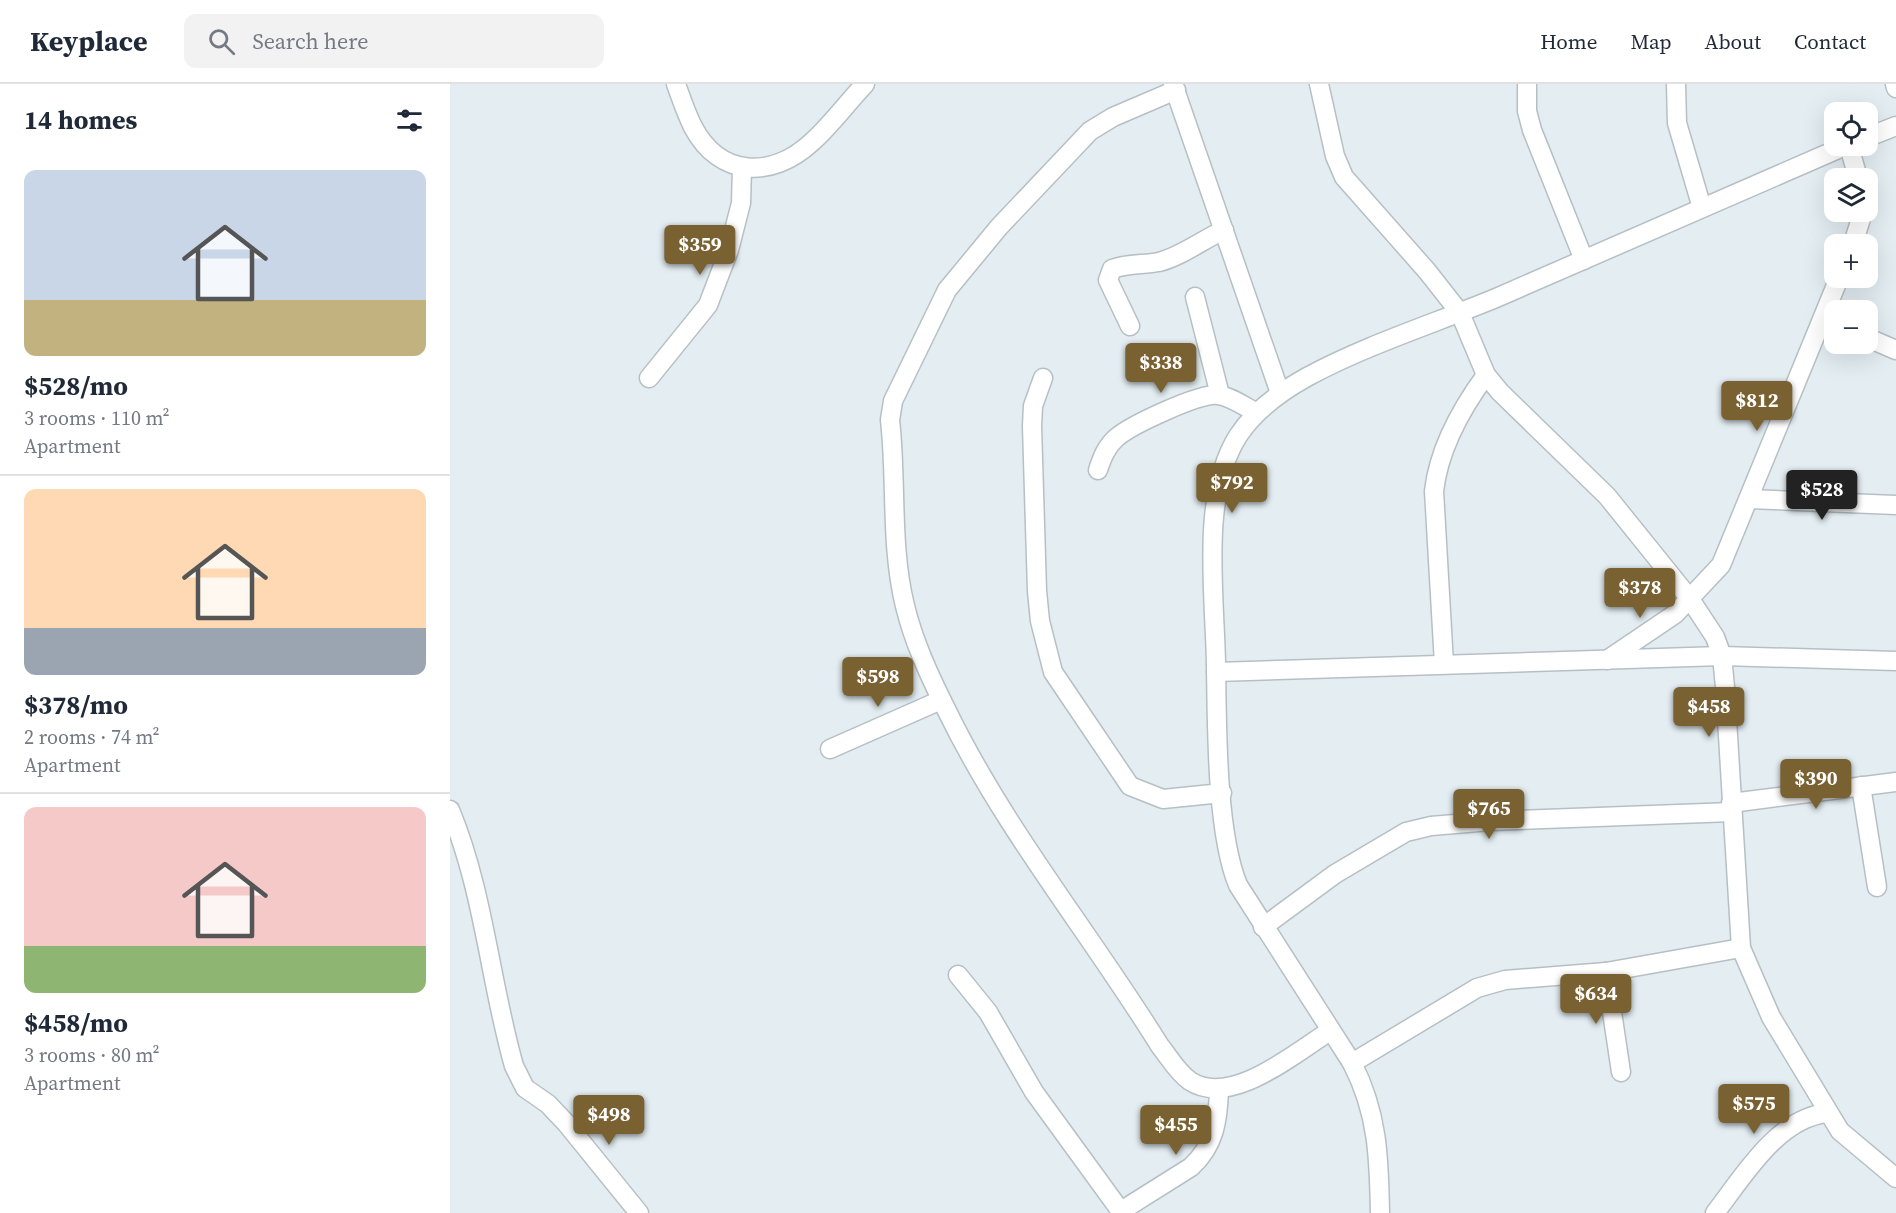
<!DOCTYPE html>
<meta charset="utf-8">
<style>
:root{--surface:#fff;--page:#f2f2f3;--text:#1f2937;--muted:#747a83;--line:#e0e1e3;--accent:#796131}
body{margin:0;font-family:"Source Serif 4",serif;background:var(--page);color:var(--text);height:100vh;display:flex;flex-direction:column;font-size:22px;white-space:nowrap}
*{box-sizing:border-box;margin:0}
p{font-size:20px;color:var(--muted)}
.icon{flex:none;width:33px;height:33px;fill:none;stroke:currentColor;stroke-width:2;stroke-linecap:round;stroke-linejoin:round}
.map{position:relative;flex:1;overflow:hidden}
.side{display:flex;flex-direction:column;background:var(--surface);width:450px}
.side>*{flex:none}
.controls{position:absolute;left:1374px;top:18px;display:grid;gap:12px}
.controls a{display:grid;place-items:center;width:54px;height:54px;border-radius:12px;background:var(--surface);box-shadow:0 6px 24px #0002;font-size:30px}
.price{position:absolute;translate:-50% -51px;padding:0 14px;border-radius:6px;background:var(--accent);color:#fff;font-size:20px;line-height:39px;filter:drop-shadow(0 2px 3px #0008)}
.price::after{content:'';position:absolute;left:50%;top:36px;width:18px;height:14px;margin-left:-9px;background:inherit;clip-path:polygon(0 0,100% 0,50% 100%)}
.price.active{background:#222;color:#fff}
ul{padding:0;list-style:none}
li{display:grid;align-content:center;gap:12px;height:318px;padding:0 24px}
li+li{border-top:2px solid var(--line)}
li span{display:grid;place-items:center;height:186px;border-radius:12px;color:#555}
li>.icon{margin-inline-start:auto}
span .icon{width:108px;height:108px;fill:#fffc;stroke-width:1}
li b{font-size:26px}
h2{display:flex;justify-content:space-between;align-items:center;height:72px;padding:0 24px;font-size:26px}
header{display:flex;align-items:center;gap:36px;box-sizing:border-box;height:84px;padding:0 30px;background:var(--surface);border-bottom:2px solid var(--line)}
header strong{font-size:28px}
nav{display:flex;gap:33px;margin-inline-start:auto;font-size:21px}
.search{width:420px;height:54px;background:var(--page);display:flex;align-items:center;gap:15px;box-sizing:border-box;padding:0 21px;border-radius:12px;color:var(--muted);font-size:22px}
main{display:flex;flex:1;min-height:0}
.map>svg:first-child{display:block}
</style>
<header>
<strong>Keyplace</strong>
<div class="search"><svg class="icon" aria-label="search" viewBox="0 0 24 24"><circle cx="10" cy="10" r="6"/><path d="M15 15l6 6"/></svg>Search here</div>
<nav><a>Home</a><a>Map</a><a>About</a><a>Contact</a></nav>
</header>
<main>
<section class="side">
<h2>14 homes<svg class="icon" aria-label="filters" viewBox="0 0 24 24"><path d="M4 7h16M4 17h16"/><circle cx="9" cy="7" r="2"/><circle cx="15" cy="17" r="2"/></svg></h2>
<ul>
<li><span style="background:linear-gradient(#c9d6e8 70%,#c2b280 0)"><svg class="icon" aria-label="home" viewBox="0 0 24 24"><path d="M3 11l9-7 9 7M6 9v11h12V9"/></svg></span><div><b>$528/mo</b><p>3 rooms · 110 m²</p><p>Apartment</p></div></li>
<li><span style="background:linear-gradient(#ffd9b3 75%,#9aa5b1 0)"><svg class="icon" aria-label="home" viewBox="0 0 24 24"><path d="M3 11l9-7 9 7M6 9v11h12V9"/></svg></span><div><b>$378/mo</b><p>2 rooms · 74 m²</p><p>Apartment</p></div></li>
<li><span style="background:linear-gradient(#f6c9c9 75%,#8fb573 0)"><svg class="icon" aria-label="home" viewBox="0 0 24 24"><path d="M3 11l9-7 9 7M6 9v11h12V9"/></svg></span><div><b>$458/mo</b><p>3 rooms · 80 m²</p><p>Apartment</p></div></li>
</ul>
</section>
<div class="map">
<svg width="1446" height="1129" viewBox="0 0 1446 1129">
<rect width="100%" height="100%" fill="#e3edf2"/>
<g fill="none" stroke-linecap="round" stroke-linejoin="round">
<g stroke="#b6c0c4" stroke-width="21">
<g id="minor">
<path d="M226,0C231,14 236,29 243,43C270,94 322,95 362,58C381,41 397,19 415,0"/>
<path d="M723,0L830,309"/>
<path d="M869,0L885,72L894,93L977,187L1010,229L1036,291L1050,308L1157,412L1240,515L1265,553L1272,572L1275,603L1291,864L1321,933L1390,1047L1446,1094"/>
<path d="M1077,0V27L1082,46L1134,176"/>
<path d="M1226,0L1227,39L1252,124"/>
<path d="M1445,0L1446,4"/>
<path d="M726,6L663,33L640,47L549,143L497,206L443,317L440,336C447,397 440,461 455,522C464,559 480,593 497,627C555,746 640,849 710,962C719,973 727,988 740,997C781,1024 846,968 880,947"/>
<path d="M1418,53L1446,42"/>
<path d="M1399,62L1408,94"/>
<path d="M1403,160L1413,128"/>
<path d="M745,213L770,311"/>
<path d="M680,242L658,196L662,185C678,179 693,181 709,178C732,172 752,156 774,146"/>
<path d="M1418,254L1446,266"/>
<path d="M199,294L258,221L279,166L291,119L292,84"/>
<path d="M593,294L583,322L582,342L587,507L590,537L603,588L680,702L713,715L772,709"/>
<path d="M648,386C652,374 656,363 666,354C681,341 749,309 768,311C780,312 795,323 806,328"/>
<path d="M1299,415L1446,421"/>
<path d="M1157,576L1225,530L1271,481L1389,194"/>
<path d="M994,580L984,407C989,364 1011,325 1036,291"/>
<path d="M766,588L1272,572L1446,577"/>
<path d="M380,665L491,616"/>
<path d="M1411,702L1427,803"/>
<path d="M1281,719L1446,698"/>
<path d="M0,726C34,808 40,898 64,982L75,1004L98,1020L116,1039L189,1129"/>
<path d="M813,843L885,790L956,748L981,742L1041,737L1282,728"/>
<path d="M1156,888L1171,988"/>
<path d="M508,891L538,928L584,1008L672,1129"/>
<path d="M902,979L1027,904L1055,896L1156,888L1291,864"/>
<path d="M671,1127L741,1083C765,1061 768,1036 769,1005"/>
<path d="M930,1129C929,1074 928,1029 902,979L788,801C766,748 767,640 766,581C765,511 750,412 788,352C805,326 830,308 857,293C916,261 983,240 1046,214C1163,164 1279,112 1395,62"/>
<path d="M1265,1129C1293,1093 1328,1033 1378,1029"/>
</g>
</g>
<use href="#minor" stroke="#fff" stroke-width="18"/>
</g>
</svg>
<div class="controls">
<a><svg class="icon" aria-label="locate" viewBox="0 0 24 24"><circle cx="12" cy="12" r="6"/><path d="M12 2v4M12 18v4M2 12h4M18 12h4"/></svg></a>
<a><svg class="icon" aria-label="layers" viewBox="0 0 24 24"><path d="M12 4l9 5-9 5-9-5zM3 14l9 5 9-5"/></svg></a>
<a>+</a>
<a>−</a>
</div>
<b class="price" style="left:250px;top:192px">$359</b>
<b class="price" style="left:711px;top:310px">$338</b>
<b class="price" style="left:1307px;top:348px">$812</b>
<b class="price" style="left:782px;top:430px">$792</b>
<b class="price active" style="left:1372px;top:437px">$528</b>
<b class="price" style="left:1190px;top:535px">$378</b>
<b class="price" style="left:428px;top:624px">$598</b>
<b class="price" style="left:1259px;top:654px">$458</b>
<b class="price" style="left:1366px;top:726px">$390</b>
<b class="price" style="left:1039px;top:756px">$765</b>
<b class="price" style="left:1146px;top:941px">$634</b>
<b class="price" style="left:1304px;top:1051px">$575</b>
<b class="price" style="left:159px;top:1062px">$498</b>
<b class="price" style="left:726px;top:1072px">$455</b>
</div>
</main>
